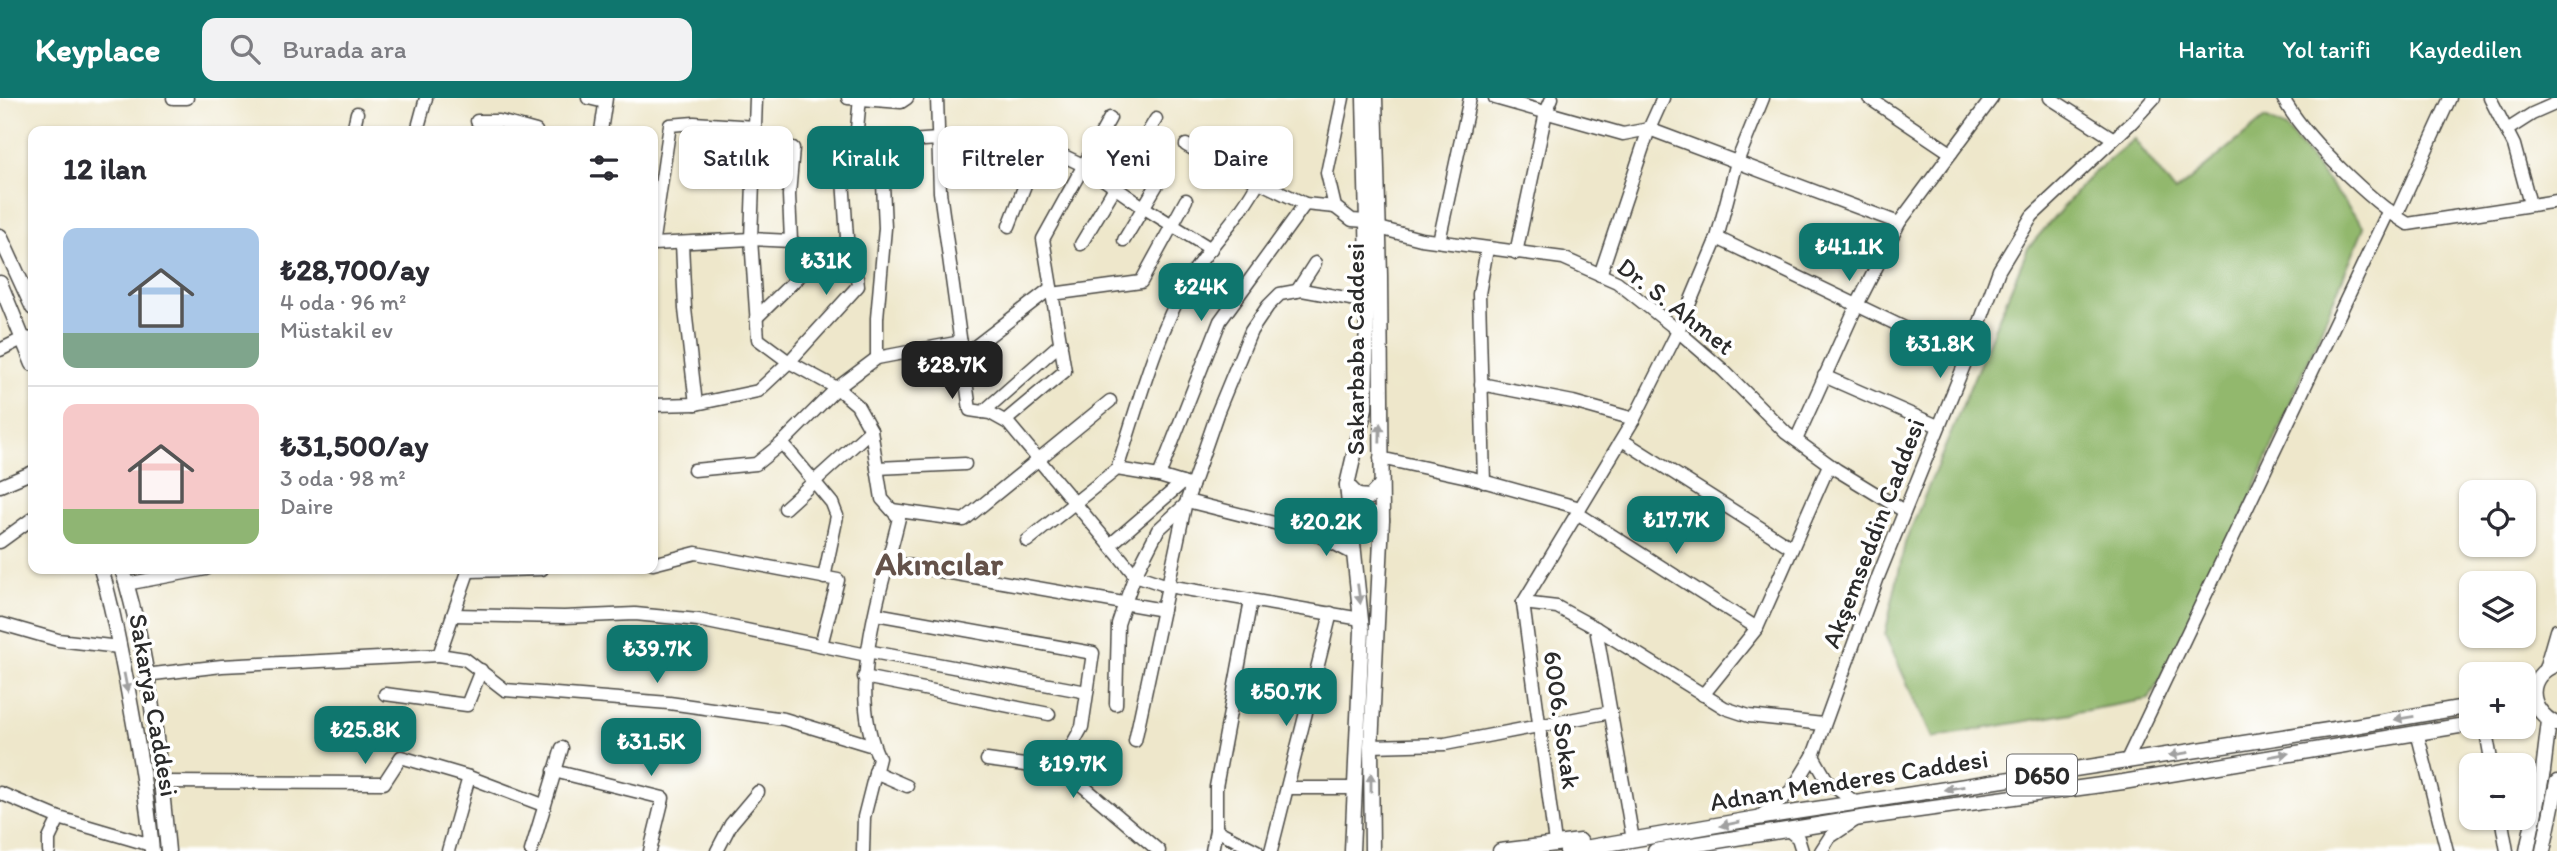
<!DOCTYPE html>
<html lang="tr">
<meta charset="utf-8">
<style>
:root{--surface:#fff;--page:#f2f2f3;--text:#2b2b33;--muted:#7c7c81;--line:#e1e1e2;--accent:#0f766e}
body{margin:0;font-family:Itim,sans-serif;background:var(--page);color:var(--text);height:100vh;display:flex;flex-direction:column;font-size:26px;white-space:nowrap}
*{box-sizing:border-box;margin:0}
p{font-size:23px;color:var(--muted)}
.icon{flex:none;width:38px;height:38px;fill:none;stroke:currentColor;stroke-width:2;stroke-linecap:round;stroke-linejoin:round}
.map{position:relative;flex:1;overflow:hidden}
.sheet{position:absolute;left:28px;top:28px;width:630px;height:448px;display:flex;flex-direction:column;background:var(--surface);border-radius:14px;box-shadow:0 2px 5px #0004}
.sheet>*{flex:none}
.top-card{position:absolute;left:679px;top:28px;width:665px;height:63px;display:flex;gap:14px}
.buttons{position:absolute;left:2459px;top:382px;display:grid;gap:14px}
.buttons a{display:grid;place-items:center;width:77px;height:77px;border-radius:14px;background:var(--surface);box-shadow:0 2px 5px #0004;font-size:35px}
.price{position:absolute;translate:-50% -60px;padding:0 16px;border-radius:14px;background:var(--accent);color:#fff;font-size:23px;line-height:46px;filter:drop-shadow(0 2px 4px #0008)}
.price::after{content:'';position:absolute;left:50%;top:42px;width:21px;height:16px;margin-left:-10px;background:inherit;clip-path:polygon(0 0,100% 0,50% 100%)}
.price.current{background:#222;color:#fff}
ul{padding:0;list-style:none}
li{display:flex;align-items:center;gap:21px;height:175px;padding:0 35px}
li+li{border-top:2px solid var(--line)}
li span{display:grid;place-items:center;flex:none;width:196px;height:140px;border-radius:14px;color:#555}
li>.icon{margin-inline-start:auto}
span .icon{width:84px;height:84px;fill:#fffc;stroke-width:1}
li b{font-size:30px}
h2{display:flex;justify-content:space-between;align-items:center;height:84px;padding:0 35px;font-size:30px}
.pill{padding:0 24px;border-radius:14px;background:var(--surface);box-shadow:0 2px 5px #0004;font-size:24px;line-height:63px}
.pill.current{background:var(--accent);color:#fff}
header{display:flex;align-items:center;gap:42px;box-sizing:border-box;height:98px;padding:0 35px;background:var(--accent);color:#fff}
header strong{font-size:33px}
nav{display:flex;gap:38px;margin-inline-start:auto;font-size:24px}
.search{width:490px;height:63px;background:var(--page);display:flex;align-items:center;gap:18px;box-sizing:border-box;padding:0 24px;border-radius:14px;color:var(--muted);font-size:26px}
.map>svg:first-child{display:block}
</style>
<header>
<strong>Keyplace</strong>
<div class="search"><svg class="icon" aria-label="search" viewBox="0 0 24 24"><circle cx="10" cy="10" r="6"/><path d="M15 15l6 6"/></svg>Burada ara</div>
<nav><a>Harita</a><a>Yol tarifi</a><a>Kaydedilen</a></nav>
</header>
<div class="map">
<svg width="2557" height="753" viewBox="0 0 2557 753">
<rect width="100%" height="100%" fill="#fff"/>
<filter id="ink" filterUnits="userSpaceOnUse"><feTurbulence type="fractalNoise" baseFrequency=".0143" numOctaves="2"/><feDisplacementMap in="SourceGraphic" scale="14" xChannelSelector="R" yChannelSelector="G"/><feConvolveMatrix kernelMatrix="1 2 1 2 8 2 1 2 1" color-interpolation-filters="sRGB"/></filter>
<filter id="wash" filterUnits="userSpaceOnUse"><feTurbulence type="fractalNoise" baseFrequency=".00686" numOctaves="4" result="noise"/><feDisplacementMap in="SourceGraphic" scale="28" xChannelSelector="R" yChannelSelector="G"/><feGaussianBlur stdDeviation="1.57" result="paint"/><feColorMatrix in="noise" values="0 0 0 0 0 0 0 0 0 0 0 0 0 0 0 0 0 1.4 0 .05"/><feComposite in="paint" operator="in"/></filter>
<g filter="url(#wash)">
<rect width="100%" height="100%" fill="#eee7cb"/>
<path fill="#92b86d" stroke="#5e724c" stroke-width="2" d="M2265,20L2286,30L2364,129L2232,445L2149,601L1932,640L1885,537L1905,445L2028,150L2091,77L2134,41L2175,94Z"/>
</g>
<g filter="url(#ink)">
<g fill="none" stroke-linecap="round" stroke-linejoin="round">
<g stroke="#484743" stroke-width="15">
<g id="minor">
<path d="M173,0H187"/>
<path d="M588,0L605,4"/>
<path d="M756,0L751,141L758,241L789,264L837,290L857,307L871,332L882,401L899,420C882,491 845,590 879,660L864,719L863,753"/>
<path d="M848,0L901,4L907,0"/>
<path d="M860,0L856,41H881L885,130L877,220V260"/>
<path d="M937,0L940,94L970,312L990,315L1008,325L1135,477L1168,488L1361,521"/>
<path d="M1343,0L1327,75L1335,109L1352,122L1366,123"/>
<path d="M1495,0L1623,36L1649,31L1899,125"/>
<path d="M1869,0L1951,55"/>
<path d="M2050,0L2114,41"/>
<path d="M2283,0C2303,38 2371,104 2408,126L2557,103"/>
<path d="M2490,0L2514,47L2530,106"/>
<path d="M477,23H499L536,33"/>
<path d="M2507,32L2532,16L2557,5"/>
<path d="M353,33L357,15"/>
<path d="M417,33L426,0"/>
<path d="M601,33L606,0"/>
<path d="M881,45L938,41L1037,56"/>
<path d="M1186,47L1207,59L1305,106L1335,109"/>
<path d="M2396,118L2450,0"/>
<path d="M1009,128L1037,56L1066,59L1083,67L1143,109L1211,151"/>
<path d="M1379,130L1421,141L1563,160L1617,184L1671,227L1723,272L1786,335L1837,372L1904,413"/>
<path d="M1717,140L1967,260"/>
<path d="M653,141L670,27L694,25L755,29"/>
<path d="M1124,142L1164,75"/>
<path d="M791,143L789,97L793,50"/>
<path d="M1439,143L1470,0"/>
<path d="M682,145L685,211L696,306"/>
<path d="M653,146L751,141L791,143L819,159L836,165L857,180L858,188L789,264L758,293L696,306L653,307"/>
<path d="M1081,146L1156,21"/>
<path d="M1516,155L1546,14L1552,0"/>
<path d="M836,165L847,140L842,66L848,44L856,41"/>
<path d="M1600,177L1649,31L1663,0"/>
<path d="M1297,193L1315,165"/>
<path d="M1052,196L1141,184L1186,102"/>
<path d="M756,220L819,159"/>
<path d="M0,252L24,240L33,241"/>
<path d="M963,258L1051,190"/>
<path d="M1824,278L1938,328"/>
<path d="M1481,286L1573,304L1634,321"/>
<path d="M983,314L1061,245"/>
<path d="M1005,323L1065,273L1043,141L1110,20"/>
<path d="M1622,342L1792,450"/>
<path d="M1796,342L1857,207L1899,125L1992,0"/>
<path d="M782,345L832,405L837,418L824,480"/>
<path d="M1380,360L1472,380L1580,410"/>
<path d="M877,370L965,366"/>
<path d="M1117,371C1138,308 1154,242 1187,184C1208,148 1240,120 1259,82"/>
<path d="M694,372L756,366L782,345L837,290L877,260L961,244"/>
<path d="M1159,378L1220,223L1305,106"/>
<path d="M1484,384L1479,196L1487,151"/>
<path d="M0,388L33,374"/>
<path d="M1187,403L1314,435L1354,456"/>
<path d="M785,410L871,332"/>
<path d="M892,412L964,422L1110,303"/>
<path d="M1577,415L1757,530"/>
<path d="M1314,435L1337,434L1351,428"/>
<path d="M1027,443L1117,371L1159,378L1192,388"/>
<path d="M0,444L33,420"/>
<path d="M1110,447L1182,385"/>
<path d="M888,464L1163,512"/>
<path d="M653,466L696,455L838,482L821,547"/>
<path d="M469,473L542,471"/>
<path d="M126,486L206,471"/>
<path d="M1523,505L1634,321L1678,233L1717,140L1737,64L1763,0"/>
<path d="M1523,505L1557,509L1596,530L1725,610L1749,618L1823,626"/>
<path d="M1523,505L1555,745"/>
<path d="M876,516L1093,555L1082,629L1072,647L1062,677"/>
<path d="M453,517L564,519L635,516L698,522L867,557"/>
<path d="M2,526L58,542L119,549"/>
<path d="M1596,530L1633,742"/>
<path d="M867,553L1087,594"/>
<path d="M439,557L465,561L505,592L669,605L784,621L873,648"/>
<path d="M145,577L222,568L439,557L469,471"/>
<path d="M864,579L1049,616"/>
<path d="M385,596L467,607L481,572"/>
<path d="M1703,597L1757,530L1829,367"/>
<path d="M1116,606L1118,526L1125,505L1135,477L1158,432L1184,408"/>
<path d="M2485,628L2492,667"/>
<path d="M2417,634L2447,753"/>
<path d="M1135,643L1185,408L1218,313L1251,233L1268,208L1280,196L1302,192L1367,204"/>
<path d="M1371,648L1445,646L1611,614"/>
<path d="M1813,658L1828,684L1856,705"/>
<path d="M987,662L1032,668L1062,677L1083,688L1159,753"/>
<path d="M2126,664L2389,112"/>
<path d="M554,673L663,700L650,753"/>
<path d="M875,674L907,688"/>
<path d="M161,684L384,685L401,659L469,679L543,707"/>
<path d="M1289,690H1355"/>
<path d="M0,695L59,720L151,747"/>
<path d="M1759,719L1783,701L1794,689L1813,658L1878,479L1967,260L1999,172L2032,118L2132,24L2154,0"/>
<path d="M2501,719L2507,753"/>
<path d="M1216,732L1257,753"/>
<path d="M1788,732L1798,740L1802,753"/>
<path d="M49,753V741L59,720"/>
<path d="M448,753L469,679"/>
<path d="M531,753L562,650"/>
<path d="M717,753L731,726L758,694"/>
<path d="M1212,753L1216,732V689L1251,502"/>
<path d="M1271,753L1331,515"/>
<path d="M1821,753L1830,739L1854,723"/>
</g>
</g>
<g stroke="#484743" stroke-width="17">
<g id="major">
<path d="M0,138L33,210"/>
<path d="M0,185L33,266"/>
<path d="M1347,387L1358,398L1370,399L1381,387"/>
<path d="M1350,419C1363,413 1370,414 1382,422"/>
<path d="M101,471C113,509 119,548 127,587C137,642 147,697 152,753"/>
<path d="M122,471C150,561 159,659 168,753"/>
<path d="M2546,571L2557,533"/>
<path d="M2556,626C2527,611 2525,578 2557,566"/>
<path d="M1352,753L1362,532L1347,387L1365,310L1368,166L1364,0"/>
<path d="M1372,753L1371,648L1382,422L1380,177L1375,0"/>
<path d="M1500,753L1580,743"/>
<path d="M1567,753L1757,720L2354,628L2471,608"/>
<path d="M1655,753L1861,720L2123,684L2471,626"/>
<path d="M2527,753L2543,673L2549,623"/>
<path d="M2543,753L2557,684"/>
</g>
</g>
<use href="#minor" stroke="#fff" stroke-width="12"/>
<use href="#major" stroke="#fff" stroke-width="14"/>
</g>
<defs><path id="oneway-solid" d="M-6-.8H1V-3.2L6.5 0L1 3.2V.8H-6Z" transform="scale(1.75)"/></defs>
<g fill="#a0a0a0">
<use href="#oneway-solid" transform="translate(1380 335) rotate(-89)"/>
<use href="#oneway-solid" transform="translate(1359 496) rotate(82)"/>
<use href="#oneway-solid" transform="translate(126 585) rotate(79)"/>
<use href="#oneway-solid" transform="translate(2404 620) rotate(171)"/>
<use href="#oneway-solid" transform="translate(2179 656) rotate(171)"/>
<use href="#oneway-solid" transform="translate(2279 657) rotate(-10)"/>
<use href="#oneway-solid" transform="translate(1371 685) rotate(-90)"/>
<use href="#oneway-solid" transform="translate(1954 690) rotate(171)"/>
<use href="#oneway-solid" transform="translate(1730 726) rotate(169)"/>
</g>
</g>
<g text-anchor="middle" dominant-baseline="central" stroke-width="7" stroke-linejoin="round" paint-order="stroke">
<rect fill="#fff" stroke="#6b6b6b" stroke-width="2" x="2007" y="656.5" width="70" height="41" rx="5"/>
<g font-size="24" font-weight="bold" fill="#2b2b2b">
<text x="2042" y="677">D650</text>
</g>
<g font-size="26" fill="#2b2b2b" stroke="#fff">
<text transform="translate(1676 208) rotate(38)">Dr. S. Ahmet</text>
<text transform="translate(1355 251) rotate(-90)">Sakarbaba Caddesi</text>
<text transform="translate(1873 435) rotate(-69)">Akşemseddin Caddesi</text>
<text transform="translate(154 607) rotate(80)">Sakarya Caddesi</text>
<text transform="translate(1562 622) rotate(82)">6006. Sokak</text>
<text transform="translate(1849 682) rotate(-9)">Adnan Menderes Caddesi</text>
</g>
<g font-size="33" font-weight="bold" fill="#64524a" stroke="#fff">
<text x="939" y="465">Akıncılar</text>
</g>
</g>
</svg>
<div class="buttons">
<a><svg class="icon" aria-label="locate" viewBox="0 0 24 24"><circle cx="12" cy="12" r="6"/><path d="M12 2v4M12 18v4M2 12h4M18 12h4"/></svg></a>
<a><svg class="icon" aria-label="layers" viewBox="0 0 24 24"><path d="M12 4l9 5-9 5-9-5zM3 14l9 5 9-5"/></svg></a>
<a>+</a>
<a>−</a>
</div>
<b class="price" style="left:1849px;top:185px">₺41.1K</b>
<b class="price" style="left:826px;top:199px">₺31K</b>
<b class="price" style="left:1201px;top:225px">₺24K</b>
<b class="price" style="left:1940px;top:282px">₺31.8K</b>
<b class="price current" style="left:952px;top:303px">₺28.7K</b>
<b class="price" style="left:1676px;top:458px">₺17.7K</b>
<b class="price" style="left:1326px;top:460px">₺20.2K</b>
<b class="price" style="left:657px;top:587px">₺39.7K</b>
<b class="price" style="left:1286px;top:630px">₺50.7K</b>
<b class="price" style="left:365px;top:668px">₺25.8K</b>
<b class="price" style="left:651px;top:680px">₺31.5K</b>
<b class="price" style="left:1073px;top:702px">₺19.7K</b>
<div class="top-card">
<a class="pill">Satılık</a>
<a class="pill current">Kiralık</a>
<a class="pill">Filtreler</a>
<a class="pill">Yeni</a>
<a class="pill">Daire</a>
</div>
<section class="sheet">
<h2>12 ilan<svg class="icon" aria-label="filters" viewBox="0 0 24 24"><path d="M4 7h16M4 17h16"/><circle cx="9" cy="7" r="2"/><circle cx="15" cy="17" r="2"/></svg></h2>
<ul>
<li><span style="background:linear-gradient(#a9c7e8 75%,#7fa58c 0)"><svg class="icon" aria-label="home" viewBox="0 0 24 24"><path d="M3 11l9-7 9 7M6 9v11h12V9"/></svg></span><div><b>₺28,700/ay</b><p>4 oda · 96 m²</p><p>Müstakil ev</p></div></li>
<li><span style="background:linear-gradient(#f6c9c9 75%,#8fb573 0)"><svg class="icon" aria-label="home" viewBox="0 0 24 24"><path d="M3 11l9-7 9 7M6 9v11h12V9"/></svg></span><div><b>₺31,500/ay</b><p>3 oda · 98 m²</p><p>Daire</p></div></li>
</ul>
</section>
</div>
